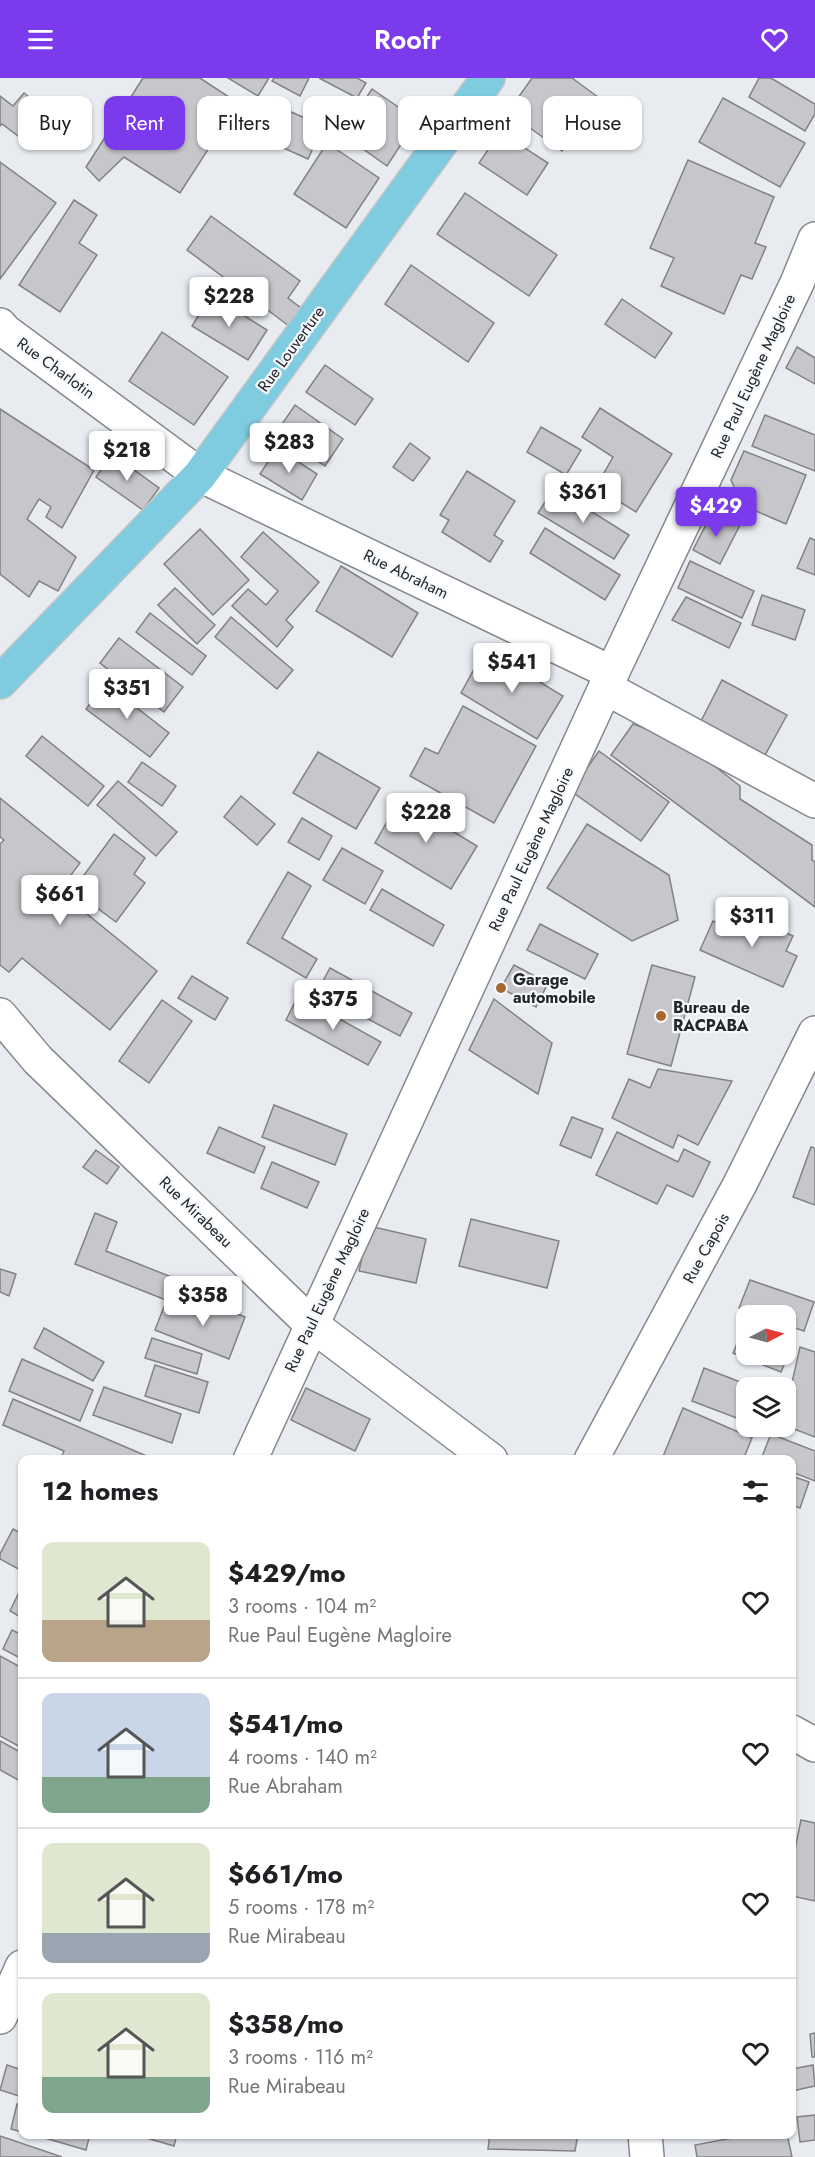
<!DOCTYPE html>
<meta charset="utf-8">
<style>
:root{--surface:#fff;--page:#f2f2f2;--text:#202124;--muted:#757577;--line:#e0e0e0;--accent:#7c3aed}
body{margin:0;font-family:Jost,sans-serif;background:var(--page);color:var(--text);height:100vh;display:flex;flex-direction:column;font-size:22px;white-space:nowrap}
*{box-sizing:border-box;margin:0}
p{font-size:20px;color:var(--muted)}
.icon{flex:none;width:33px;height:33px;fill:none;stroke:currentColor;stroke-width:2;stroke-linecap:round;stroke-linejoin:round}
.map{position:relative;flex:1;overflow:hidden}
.panel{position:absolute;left:18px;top:1377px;width:778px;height:684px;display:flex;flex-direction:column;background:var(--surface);border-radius:12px;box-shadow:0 2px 4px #0004}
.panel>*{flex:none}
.guide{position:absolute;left:18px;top:18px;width:780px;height:54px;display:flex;gap:12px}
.needle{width:39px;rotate:84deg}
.fabs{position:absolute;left:736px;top:1227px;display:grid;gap:12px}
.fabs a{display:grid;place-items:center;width:60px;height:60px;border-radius:12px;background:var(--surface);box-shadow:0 2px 4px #0004;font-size:30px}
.price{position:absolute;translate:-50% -51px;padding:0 14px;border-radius:6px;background:#fff;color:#222;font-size:20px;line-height:39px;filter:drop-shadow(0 2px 3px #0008)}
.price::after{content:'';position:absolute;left:50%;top:36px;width:18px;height:14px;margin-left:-9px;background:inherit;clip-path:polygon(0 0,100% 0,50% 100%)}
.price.on{background:var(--accent);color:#fff}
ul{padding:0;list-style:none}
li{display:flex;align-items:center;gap:18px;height:150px;padding:0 24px}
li+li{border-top:2px solid var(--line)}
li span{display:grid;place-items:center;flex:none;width:168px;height:120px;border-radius:12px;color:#555}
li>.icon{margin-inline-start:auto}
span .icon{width:72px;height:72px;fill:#fffc;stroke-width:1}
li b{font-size:26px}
h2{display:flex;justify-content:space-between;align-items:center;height:72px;padding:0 24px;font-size:26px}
.pill{padding:0 21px;border-radius:12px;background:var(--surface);box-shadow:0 2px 4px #0004;font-size:21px;line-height:54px}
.pill.on{background:var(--accent);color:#fff}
header{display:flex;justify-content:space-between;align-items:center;height:78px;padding:0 24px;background:var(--accent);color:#fff;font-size:27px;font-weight:600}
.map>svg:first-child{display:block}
</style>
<header><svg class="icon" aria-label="menu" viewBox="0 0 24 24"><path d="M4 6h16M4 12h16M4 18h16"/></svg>Roofr<svg class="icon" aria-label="heart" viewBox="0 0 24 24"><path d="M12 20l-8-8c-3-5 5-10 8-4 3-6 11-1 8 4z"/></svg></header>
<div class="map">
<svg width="815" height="2079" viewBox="0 0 815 2079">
<rect width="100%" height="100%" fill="#e8ecf1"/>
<g fill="#c6c6cb" stroke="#818186" stroke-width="1.5">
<path d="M143,0H200L238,25L180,115L124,79L99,103L86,89Z"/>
<path d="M228,0H269L258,18Z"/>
<path d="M274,0H309L300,18L272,3Z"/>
<path d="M319,0H357L366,5L357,20Z"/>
<path d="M532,0H572L602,22L585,41L571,31L559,46L573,56L562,73L508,34Z"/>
<path d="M759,0H771L815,26V36L805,53L749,19Z"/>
<path d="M372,11L417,42L387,88L342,56Z"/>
<path d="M24,15L46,32L22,61L2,46L0,48V18L13,28Z"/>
<path d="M257,19L323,48L308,81L243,52Z"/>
<path d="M723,20L805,65L780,109L699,64Z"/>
<path d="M500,54L548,85L527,117L479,85Z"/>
<path d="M327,65L379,100L346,150L294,116Z"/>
<path d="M688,82L774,119L755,165L766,169L752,201L741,197L724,236L661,208L674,180L650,170Z"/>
<path d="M0,84L56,125L0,201Z"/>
<path d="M465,115L557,177L529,218L437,156Z"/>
<path d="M74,122L97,137L79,165L97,177L60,234L19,207Z"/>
<path d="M211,138L300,203L288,220L301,230L289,248L187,172Z"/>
<path d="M411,187L494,245L468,284L385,226Z"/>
<path d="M211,217L267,252L248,282L192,248Z"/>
<path d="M622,221L672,255L655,280L605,246Z"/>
<path d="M162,254L228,299L194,347L129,303Z"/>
<path d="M797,269L815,280V306L786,290Z"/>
<path d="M325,287L373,321L355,347L306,314Z"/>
<path d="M295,327L343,361L325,388L276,355Z"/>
<path d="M600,330L672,376L636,434L596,409L613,379L582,359Z"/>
<path d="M0,331L94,392L62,450L46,439L51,429L39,421L27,441L76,479L58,513L39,503L29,519L0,496Z"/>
<path d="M765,337L815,357V393L752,368Z"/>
<path d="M541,349L581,372L566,397L527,374Z"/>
<path d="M410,365L430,380L413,403L393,389Z"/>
<path d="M277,370L317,396L302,422L260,396Z"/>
<path d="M744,373L806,397L786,446L742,427L731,402Z"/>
<path d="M112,376L159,410L143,432L96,399Z"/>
<path d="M467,393L515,423L494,457L503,463L490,484L442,454L449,442L440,437Z"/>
<path d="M554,410L629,457L614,481L538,435Z"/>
<path d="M713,433L740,447L720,486L693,472Z"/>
<path d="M545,450L620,497L605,522L530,475Z"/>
<path d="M200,451L249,502L213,537L164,486Z"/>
<path d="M263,454L319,504L286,542L293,549L277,569L232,528L248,511L266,527L278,513L241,479Z"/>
<path d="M810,460L815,462V497L797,490Z"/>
<path d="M690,483L754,513L742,540L678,510Z"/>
<path d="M341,488L418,535L392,579L316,533Z"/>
<path d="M175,510L215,547L197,566L158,527Z"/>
<path d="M762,517L805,532L795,562L752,547Z"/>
<path d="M686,519L741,545L729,570L672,542Z"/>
<path d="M150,535L206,578L192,597L136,554Z"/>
<path d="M231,539L293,592L277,611L215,559Z"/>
<path d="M119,560L183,609L164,634L100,585Z"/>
<path d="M485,571L563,618L537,661L461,615Z"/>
<path d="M722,602L787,637L764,679L700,645Z"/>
<path d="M105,605L169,655L150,679L86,631Z"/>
<path d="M463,628L536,668L494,745L410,698L425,670L438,676Z"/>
<path d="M633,646L666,658L693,671L740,708V721L812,767V782L815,784V829L611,677Z"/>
<path d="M42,658L104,708L88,728L26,678Z"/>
<path d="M599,673L669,724L641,763L571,713Z"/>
<path d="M318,674L380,710L356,751L293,715Z"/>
<path d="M142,684L176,708L162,728L128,704Z"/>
<path d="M118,703L177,754L156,778L97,727Z"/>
<path d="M241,718L275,746L257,767L224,739Z"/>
<path d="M0,720L80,785L59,813L157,893L110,952L22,880L9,894L0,887V766L4,762L0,759Z"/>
<path d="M400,721L477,768L451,811L375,765Z"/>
<path d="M302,740L332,758L319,782L288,764Z"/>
<path d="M587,746L669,797L678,842L632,863L547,810Z"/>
<path d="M114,756L145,780L134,796L145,805L116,844L73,812Z"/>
<path d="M342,770L383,793L365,826L323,802Z"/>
<path d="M288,794L311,808L282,860L317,881L306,900L247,865Z"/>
<path d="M382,811L444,847L433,868L370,832Z"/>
<path d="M739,834L793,858L786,873L797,878L783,909L700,872L713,843L732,851Z"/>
<path d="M540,846L598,876L585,901L527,872Z"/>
<path d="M514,887L548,905L536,929L501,910Z"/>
<path d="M652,887L695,899L671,988L627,976Z"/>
<path d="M330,890L412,935L400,958L317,914Z"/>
<path d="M192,898L228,920L215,942L178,920Z"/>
<path d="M298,918L381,964L368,987L286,942Z"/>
<path d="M494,921L552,965L538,1016L469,972Z"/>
<path d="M162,922L192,943L149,1005L119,983Z"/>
<path d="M658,991L732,1003L698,1067L678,1057L673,1070L612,1040L629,1001L650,1010Z"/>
<path d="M274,1027L347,1056L335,1087L262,1059Z"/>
<path d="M572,1039L603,1051L591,1080L560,1067Z"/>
<path d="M219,1049L265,1069L254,1095L207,1075Z"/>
<path d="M617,1054L678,1084L684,1071L710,1084L693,1119L667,1107L657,1126L596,1097Z"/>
<path d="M811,1069L815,1070V1127L793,1119Z"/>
<path d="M96,1072L119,1089L107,1106L83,1089Z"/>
<path d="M272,1084L319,1104L307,1130L261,1110Z"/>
<path d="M95,1135L117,1144L106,1173L179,1202L171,1224L75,1186Z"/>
<path d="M471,1141L559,1163L547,1210L459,1188Z"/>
<path d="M369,1148L426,1161L416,1205L359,1193Z"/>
<path d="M0,1191L16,1196L9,1218L0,1214Z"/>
<path d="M750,1202L814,1224L804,1253L786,1247V1238H760L739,1230Z"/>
<path d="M197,1220L245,1239L229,1281L155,1252L165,1226L190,1236Z"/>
<path d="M44,1250L104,1284L93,1303L34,1270Z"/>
<path d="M741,1256L747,1258V1276L789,1275L781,1294L733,1275Z"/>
<path d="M152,1260L202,1276L197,1296L145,1280Z"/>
<path d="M800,1269L815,1274V1359L786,1348V1331Z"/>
<path d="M22,1281L93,1312L80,1343L9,1313Z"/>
<path d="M155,1287L208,1304L199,1335L145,1318Z"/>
<path d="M704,1290L756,1310H747V1344L692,1323Z"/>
<path d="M104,1309L181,1336L172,1365L93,1337Z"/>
<path d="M306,1310L370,1341L355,1373L291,1342Z"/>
<path d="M13,1321L156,1382H60L64,1373L3,1347Z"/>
<path d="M683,1330L752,1360L743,1382L662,1381Z"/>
<path d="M771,1356L815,1373V1403L792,1394V1382L761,1381Z"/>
<path d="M792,1398L809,1404L800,1430L792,1427Z"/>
<path d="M13,1451L22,1456V1493L0,1481V1476Z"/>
<path d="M22,1508V1540L10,1533Z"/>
<path d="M12,1552L22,1557V1581L3,1571Z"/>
<path d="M0,1578L22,1590V1670L0,1658Z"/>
<path d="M0,1663L22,1675V1704L0,1692Z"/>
<path d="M801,1742L815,1745V1823L792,1818V1785Z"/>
<path d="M815,1955V1979H812L810,1956Z"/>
<path d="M7,1987L22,1992V2019L0,2012Z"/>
<path d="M813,1987L815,2008L792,2013V1991Z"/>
<path d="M17,2026L22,2028V2054L11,2051Z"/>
<path d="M815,2037V2062L800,2064L797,2039Z"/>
<path d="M31,2056H90L86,2072Z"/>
<path d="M133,2056H177L174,2068Z"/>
<path d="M490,2056H578L575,2073L488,2071Z"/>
<path d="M753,2056H787L792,2079H697L695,2067Z"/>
<path d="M0,2058L62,2079H0Z"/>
</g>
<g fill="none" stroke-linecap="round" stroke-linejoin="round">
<g stroke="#85888c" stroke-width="36">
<g id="minor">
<path d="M0,247L5,253L200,397L612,595"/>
<path d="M606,610L815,723"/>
<path d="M0,937L38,982L311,1246L491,1382"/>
<path d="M250,1382L612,595L797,205L815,161"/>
<path d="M591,1382L740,1106L815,955"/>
<path d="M792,1654L815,1667"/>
<path d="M0,1939L22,1889"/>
<path d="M645,2056L647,2079"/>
</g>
</g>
<g stroke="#c6c7c7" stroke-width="36">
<path id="major" d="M0,604L200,397L488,0"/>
</g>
<use href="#minor" stroke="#fff" stroke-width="33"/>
<use href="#major" stroke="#7fcbe0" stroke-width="33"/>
</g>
<g fill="#a76730" stroke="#f5f9fe" stroke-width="2">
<circle cx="501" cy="910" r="6"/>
<circle cx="661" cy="938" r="6"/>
</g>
<g text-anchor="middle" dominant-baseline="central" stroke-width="4.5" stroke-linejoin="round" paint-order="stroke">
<g font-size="16" fill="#242627" stroke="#f5f9fe">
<text transform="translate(291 271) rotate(-54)">Rue Louverture</text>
<text transform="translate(56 290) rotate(36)">Rue Charlotin</text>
<text transform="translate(753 298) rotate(-65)">Rue Paul Eugène Magloire</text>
<text transform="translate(406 496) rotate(26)">Rue Abraham</text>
<text transform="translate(531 771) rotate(-65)">Rue Paul Eugène Magloire</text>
<text transform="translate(196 1134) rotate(44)">Rue Mirabeau</text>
<text transform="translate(706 1170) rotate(-61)">Rue Capois</text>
<text transform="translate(327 1212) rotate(-65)">Rue Paul Eugène Magloire</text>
</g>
<g font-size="16" font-weight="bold" fill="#242627" stroke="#f5f9fe" text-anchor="start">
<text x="513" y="901">Garage<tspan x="513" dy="18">automobile</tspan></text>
<text x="673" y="929">Bureau de<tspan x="673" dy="18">RACPABA</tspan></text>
</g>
</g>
</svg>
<div class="fabs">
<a><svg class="needle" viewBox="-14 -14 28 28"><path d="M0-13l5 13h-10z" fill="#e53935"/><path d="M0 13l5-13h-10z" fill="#757577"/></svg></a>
<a><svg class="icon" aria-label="layers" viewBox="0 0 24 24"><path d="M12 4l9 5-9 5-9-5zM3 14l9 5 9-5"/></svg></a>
</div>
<b class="price" style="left:229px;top:250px">$228</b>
<b class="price" style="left:289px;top:396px">$283</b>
<b class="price" style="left:127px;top:404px">$218</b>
<b class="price" style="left:583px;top:446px">$361</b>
<b class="price on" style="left:716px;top:460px">$429</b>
<b class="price" style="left:512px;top:616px">$541</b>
<b class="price" style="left:127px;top:642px">$351</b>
<b class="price" style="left:426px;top:766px">$228</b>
<b class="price" style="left:60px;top:848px">$661</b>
<b class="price" style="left:752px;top:870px">$311</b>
<b class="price" style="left:333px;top:953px">$375</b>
<b class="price" style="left:203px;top:1249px">$358</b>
<div class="guide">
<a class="pill">Buy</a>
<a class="pill on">Rent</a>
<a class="pill">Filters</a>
<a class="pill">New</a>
<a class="pill">Apartment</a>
<a class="pill">House</a>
</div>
<section class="panel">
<h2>12 homes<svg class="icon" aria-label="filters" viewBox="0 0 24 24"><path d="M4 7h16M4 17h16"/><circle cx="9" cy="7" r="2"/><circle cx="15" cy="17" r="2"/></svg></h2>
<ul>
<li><span style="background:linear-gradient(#dfe7d0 65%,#b9a48a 0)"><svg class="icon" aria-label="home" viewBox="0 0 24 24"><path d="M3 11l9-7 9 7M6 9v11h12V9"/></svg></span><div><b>$429/mo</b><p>3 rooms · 104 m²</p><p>Rue Paul Eugène Magloire</p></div><svg class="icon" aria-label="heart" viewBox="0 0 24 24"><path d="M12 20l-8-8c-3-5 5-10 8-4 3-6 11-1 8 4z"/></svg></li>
<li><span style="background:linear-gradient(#c9d6e8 70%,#7fa58c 0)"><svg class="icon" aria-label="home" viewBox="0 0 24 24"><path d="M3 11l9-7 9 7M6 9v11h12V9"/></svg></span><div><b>$541/mo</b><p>4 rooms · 140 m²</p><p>Rue Abraham</p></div><svg class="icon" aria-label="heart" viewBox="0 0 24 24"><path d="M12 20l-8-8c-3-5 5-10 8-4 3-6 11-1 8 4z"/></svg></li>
<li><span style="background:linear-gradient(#dfe7d0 75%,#9aa5b1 0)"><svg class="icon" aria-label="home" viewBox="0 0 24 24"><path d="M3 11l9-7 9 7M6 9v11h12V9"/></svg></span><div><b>$661/mo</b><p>5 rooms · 178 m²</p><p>Rue Mirabeau</p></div><svg class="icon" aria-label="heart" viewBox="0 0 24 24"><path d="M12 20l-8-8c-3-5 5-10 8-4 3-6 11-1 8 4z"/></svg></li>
<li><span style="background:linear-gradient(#dfe7d0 70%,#7fa58c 0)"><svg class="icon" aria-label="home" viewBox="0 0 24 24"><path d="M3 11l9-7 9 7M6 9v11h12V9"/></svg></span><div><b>$358/mo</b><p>3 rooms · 116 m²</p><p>Rue Mirabeau</p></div><svg class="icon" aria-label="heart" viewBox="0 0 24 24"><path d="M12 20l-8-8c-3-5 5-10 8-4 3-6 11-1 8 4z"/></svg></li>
</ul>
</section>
</div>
